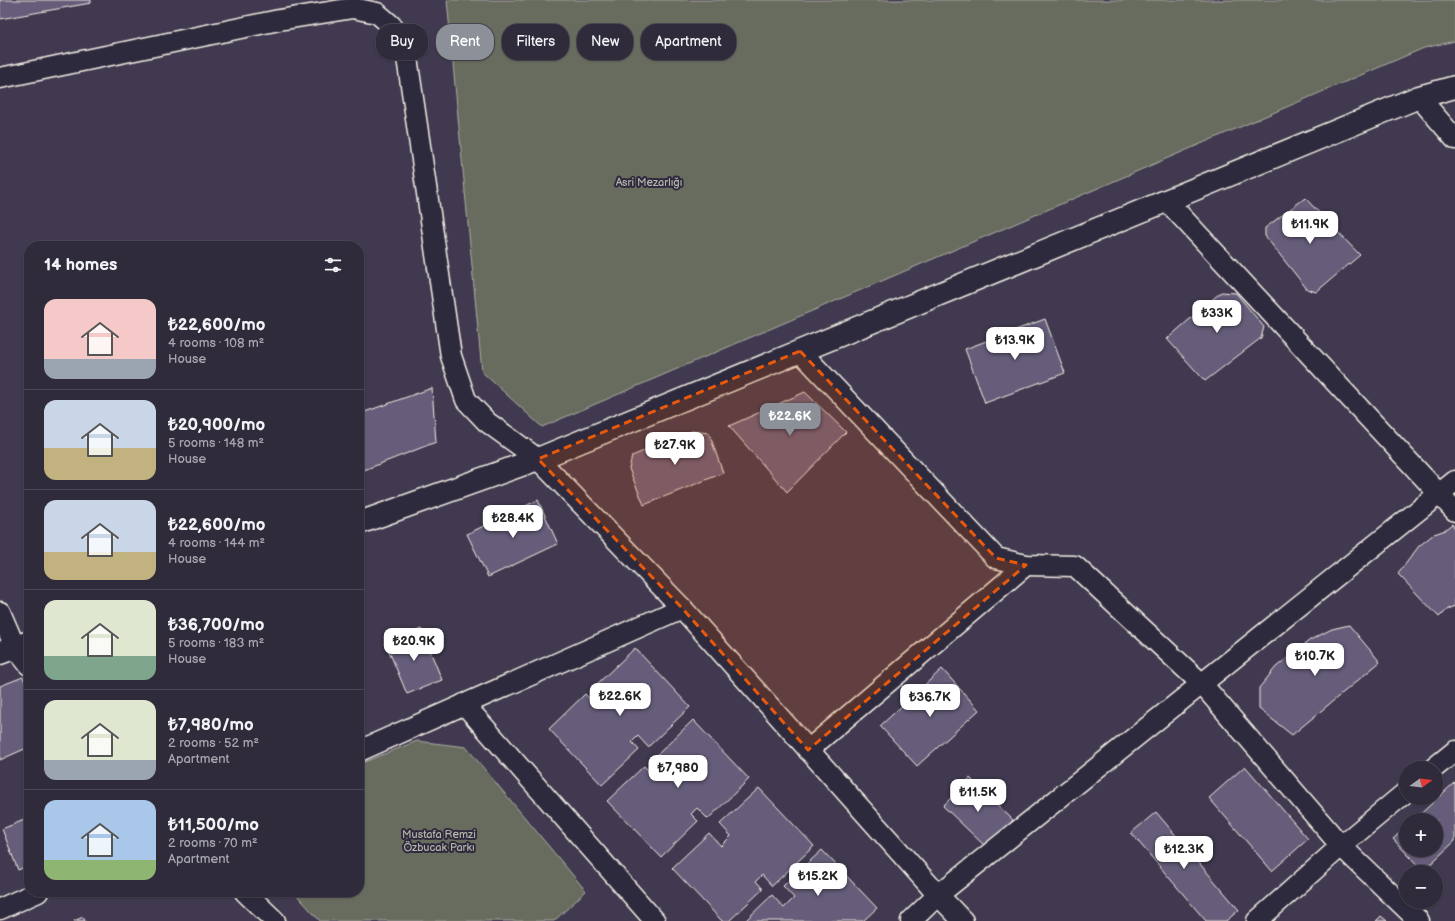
<!DOCTYPE html>
<meta charset="utf-8">
<style>
:root{--surface:#302b3b;--page:#383342;--text:#f1f3f6;--muted:#a8a7af;--line:#4b4755;--accent:#8c9099}
body{margin:0;font-family:"Balsamiq Sans",sans-serif;background:var(--page);color:var(--text);height:100vh;display:flex;flex-direction:column;font-size:15px;white-space:nowrap}
*{box-sizing:border-box;margin:0}
p{font-size:13px;color:var(--muted)}
.icon{flex:none;width:22px;height:22px;fill:none;stroke:currentColor;stroke-width:2;stroke-linecap:round;stroke-linejoin:round}
.map{position:relative;flex:1;overflow:hidden}
.sheet{position:absolute;left:24px;top:241px;width:340px;height:656px;display:flex;flex-direction:column;background:var(--surface);border-radius:16px;box-shadow:0 1px 3px #0004,0 0 0 1px var(--line)}
.sheet>*{flex:none}
.guide{position:absolute;left:376px;top:24px;width:380px;height:36px;display:flex;gap:8px}
.needle{width:26px;rotate:75deg}
.buttons{position:absolute;left:1399px;top:761px;display:grid;gap:8px}
.buttons a{display:grid;place-items:center;width:44px;height:44px;border-radius:50%;background:var(--surface);box-shadow:0 1px 3px #0004,0 0 0 1px var(--line);font-size:20px}
.price{position:absolute;translate:-50% -34px;padding:0 9px;border-radius:8px;background:#fff;color:#222;font-size:13px;line-height:26px;filter:drop-shadow(0 1px 2px #0008)}
.price::after{content:'';position:absolute;left:50%;top:24px;width:12px;height:9px;margin-left:-6px;background:inherit;clip-path:polygon(0 0,100% 0,50% 100%)}
.price.current{background:var(--accent);color:#fff}
ul{padding:0;list-style:none}
li{display:flex;align-items:center;gap:12px;height:100px;padding:0 20px}
li+li{border-top:1px solid var(--line)}
li span{display:grid;place-items:center;flex:none;width:112px;height:80px;border-radius:12px;color:#555}
li>.icon{margin-inline-start:auto}
span .icon{width:48px;height:48px;fill:#fffc;stroke-width:1}
li b{font-size:17px}
h2{display:flex;justify-content:space-between;align-items:center;height:48px;padding:0 20px;font-size:17px}
.chip{padding:0 14px;border-radius:16px;background:var(--surface);box-shadow:0 1px 3px #0004,0 0 0 1px var(--line);font-size:14px;line-height:36px}
.chip.current{background:var(--accent);color:#fff}
.map>svg:first-child{display:block}
</style>
<div class="map">
<svg width="1455" height="921" viewBox="0 0 1455 921">
<rect width="100%" height="100%" fill="#40394f"/>
<filter id="ink" filterUnits="userSpaceOnUse"><feTurbulence type="fractalNoise" baseFrequency=".025" numOctaves="2"/><feDisplacementMap in="SourceGraphic" scale="8" xChannelSelector="R" yChannelSelector="G"/><feConvolveMatrix kernelMatrix="1 2 1 2 8 2 1 2 1" color-interpolation-filters="sRGB"/></filter>
<g filter="url(#ink)">
<g fill="#686c5f" stroke="#aeaea4">
<path d="M447,0H1455V41L1424,48L542,427L482,372Z"/>
<path d="M417,741L466,747L586,891L554,921H320L294,892H359V764Z"/>
</g>
<g fill="#665d7a" stroke="#f4f1e8">
<path d="M0,0H91V3L0,19Z"/>
<path d="M1305,198L1360,255L1316,292L1307,289L1265,236V228Z"/>
<path d="M1221,292L1236,293L1264,327L1261,338L1205,381L1167,339Z"/>
<path d="M1045,319L1065,373L985,403L965,349Z"/>
<path d="M432,388L436,442L359,472V414Z"/>
<path d="M805,392L846,432L787,492L729,426Z"/>
<path d="M692,431L709,433L723,473L644,505L629,469L632,456Z"/>
<path d="M538,500L558,544L488,577L467,534Z"/>
<path d="M1452,524L1455,528V606L1447,609L1439,617L1398,574L1419,546L1434,534L1443,531Z"/>
<path d="M1349,625L1380,662L1292,735L1259,709V688L1276,667L1310,640L1332,629Z"/>
<path d="M421,629L442,680L407,694L386,644Z"/>
<path d="M635,648L690,707L648,747L638,736L632,742L639,750L602,785L549,729L585,694L597,706L607,696L596,685Z"/>
<path d="M942,669L979,710L917,766L880,726Z"/>
<path d="M23,677L29,691V747L0,760V686Z"/>
<path d="M693,720L749,779L708,819L697,808L691,814L698,821L661,857L607,801L644,766L656,778L666,768L655,757Z"/>
<path d="M1245,766L1308,839L1272,871L1209,798Z"/>
<path d="M970,778L1013,820L986,847L943,806Z"/>
<path d="M1455,782V841L1423,871L1393,839L1406,827V850H1436V820H1414Z"/>
<path d="M759,788L814,846L772,886L762,875L756,881L763,889L729,921H722L672,868L709,833L721,846L731,836L720,824Z"/>
<path d="M1156,812L1239,910L1226,921H1206L1131,833Z"/>
<path d="M29,818V865L18,870L2,829Z"/>
<path d="M822,850L877,908L863,921H745L772,895L784,908L794,898L783,886Z"/>
<path d="M1381,916L1387,921H1376Z"/>
<path d="M83,917L85,921H74Z"/>
</g>
<g fill="none" stroke-linecap="round" stroke-linejoin="round">
<g stroke="#f4f1e8" stroke-width="23">
<g id="street">
<path d="M0,78L279,20L353,8L377,13L391,25L405,44L451,356L466,400L487,422L538,459L682,608L938,895L963,921"/>
<path d="M1419,97L1455,139"/>
<path d="M1167,201L1455,511"/>
<path d="M800,351L996,558L1026,565L1075,566L1202,684L1341,846L1419,921"/>
<path d="M0,612L15,647L29,665"/>
<path d="M464,704L655,921"/>
<path d="M808,750L1026,565"/>
<path d="M359,751L682,608"/>
<path d="M1434,768L1455,751"/>
<path d="M245,892L275,921"/>
<path d="M0,909L38,892"/>
<path d="M911,921L938,895L1455,481"/>
<path d="M1257,921L1341,846L1406,792"/>
</g>
</g>
<g stroke="#f4f1e8" stroke-width="25">
<g id="secondary">
<path d="M359,523L538,459L1419,97L1455,87"/>
<path d="M0,653L29,642"/>
</g>
</g>
<use href="#street" stroke="#2f2a3d" stroke-width="20"/>
<use href="#secondary" stroke="#2f2a3d" stroke-width="22"/>
</g>
</g>
<path fill="#e8590c" fill-opacity="0.2" stroke="#e8590c" stroke-width="3" stroke-dasharray="8 5" stroke-linejoin="round" d="M800,351L996,558L1026,565L808,750L682,608L538,459Z"/>
<g text-anchor="middle" dominant-baseline="central" stroke-width="4" stroke-linejoin="round" paint-order="stroke">
<g font-size="11" fill="#b5b5aa" stroke="#2f2a3d">
<text x="649" y="182">Asri Mezarlığı</text>
<text x="439" y="834">Mustafa Remzi<tspan x="439" dy="13">Özbucak Parkı</tspan></text>
</g>
</g>
</svg>
<div class="buttons">
<a><svg class="needle" viewBox="-14 -14 28 28"><path d="M0-13l5 13h-10z" fill="#e53935"/><path d="M0 13l5-13h-10z" fill="#a8a7af"/></svg></a>
<a>+</a>
<a>−</a>
</div>
<b class="price" style="left:1310px;top:245px">₺11.9K</b>
<b class="price" style="left:1217px;top:334px">₺33K</b>
<b class="price" style="left:1015px;top:361px">₺13.9K</b>
<b class="price current" style="left:790px;top:437px">₺22.6K</b>
<b class="price" style="left:675px;top:466px">₺27.9K</b>
<b class="price" style="left:513px;top:539px">₺28.4K</b>
<b class="price" style="left:414px;top:662px">₺20.9K</b>
<b class="price" style="left:1315px;top:677px">₺10.7K</b>
<b class="price" style="left:620px;top:717px">₺22.6K</b>
<b class="price" style="left:930px;top:718px">₺36.7K</b>
<b class="price" style="left:678px;top:789px">₺7,980</b>
<b class="price" style="left:978px;top:813px">₺11.5K</b>
<b class="price" style="left:1184px;top:870px">₺12.3K</b>
<b class="price" style="left:818px;top:897px">₺15.2K</b>
<div class="guide">
<a class="chip">Buy</a>
<a class="chip current">Rent</a>
<a class="chip">Filters</a>
<a class="chip">New</a>
<a class="chip">Apartment</a>
</div>
<section class="sheet">
<h2>14 homes<svg class="icon" aria-label="filters" viewBox="0 0 24 24"><path d="M4 7h16M4 17h16"/><circle cx="9" cy="7" r="2"/><circle cx="15" cy="17" r="2"/></svg></h2>
<ul>
<li><span style="background:linear-gradient(#f6c9c9 75%,#9aa5b1 0)"><svg class="icon" aria-label="home" viewBox="0 0 24 24"><path d="M3 11l9-7 9 7M6 9v11h12V9"/></svg></span><div><b>₺22,600/mo</b><p>4 rooms · 108 m²</p><p>House</p></div></li>
<li><span style="background:linear-gradient(#c9d6e8 60%,#c2b280 0)"><svg class="icon" aria-label="home" viewBox="0 0 24 24"><path d="M3 11l9-7 9 7M6 9v11h12V9"/></svg></span><div><b>₺20,900/mo</b><p>5 rooms · 148 m²</p><p>House</p></div></li>
<li><span style="background:linear-gradient(#c9d6e8 65%,#c2b280 0)"><svg class="icon" aria-label="home" viewBox="0 0 24 24"><path d="M3 11l9-7 9 7M6 9v11h12V9"/></svg></span><div><b>₺22,600/mo</b><p>4 rooms · 144 m²</p><p>House</p></div></li>
<li><span style="background:linear-gradient(#dfe7d0 70%,#7fa58c 0)"><svg class="icon" aria-label="home" viewBox="0 0 24 24"><path d="M3 11l9-7 9 7M6 9v11h12V9"/></svg></span><div><b>₺36,700/mo</b><p>5 rooms · 183 m²</p><p>House</p></div></li>
<li><span style="background:linear-gradient(#dfe7d0 75%,#9aa5b1 0)"><svg class="icon" aria-label="home" viewBox="0 0 24 24"><path d="M3 11l9-7 9 7M6 9v11h12V9"/></svg></span><div><b>₺7,980/mo</b><p>2 rooms · 52 m²</p><p>Apartment</p></div></li>
<li><span style="background:linear-gradient(#a9c7e8 75%,#8fb573 0)"><svg class="icon" aria-label="home" viewBox="0 0 24 24"><path d="M3 11l9-7 9 7M6 9v11h12V9"/></svg></span><div><b>₺11,500/mo</b><p>2 rooms · 70 m²</p><p>Apartment</p></div></li>
</ul>
</section>
</div>
